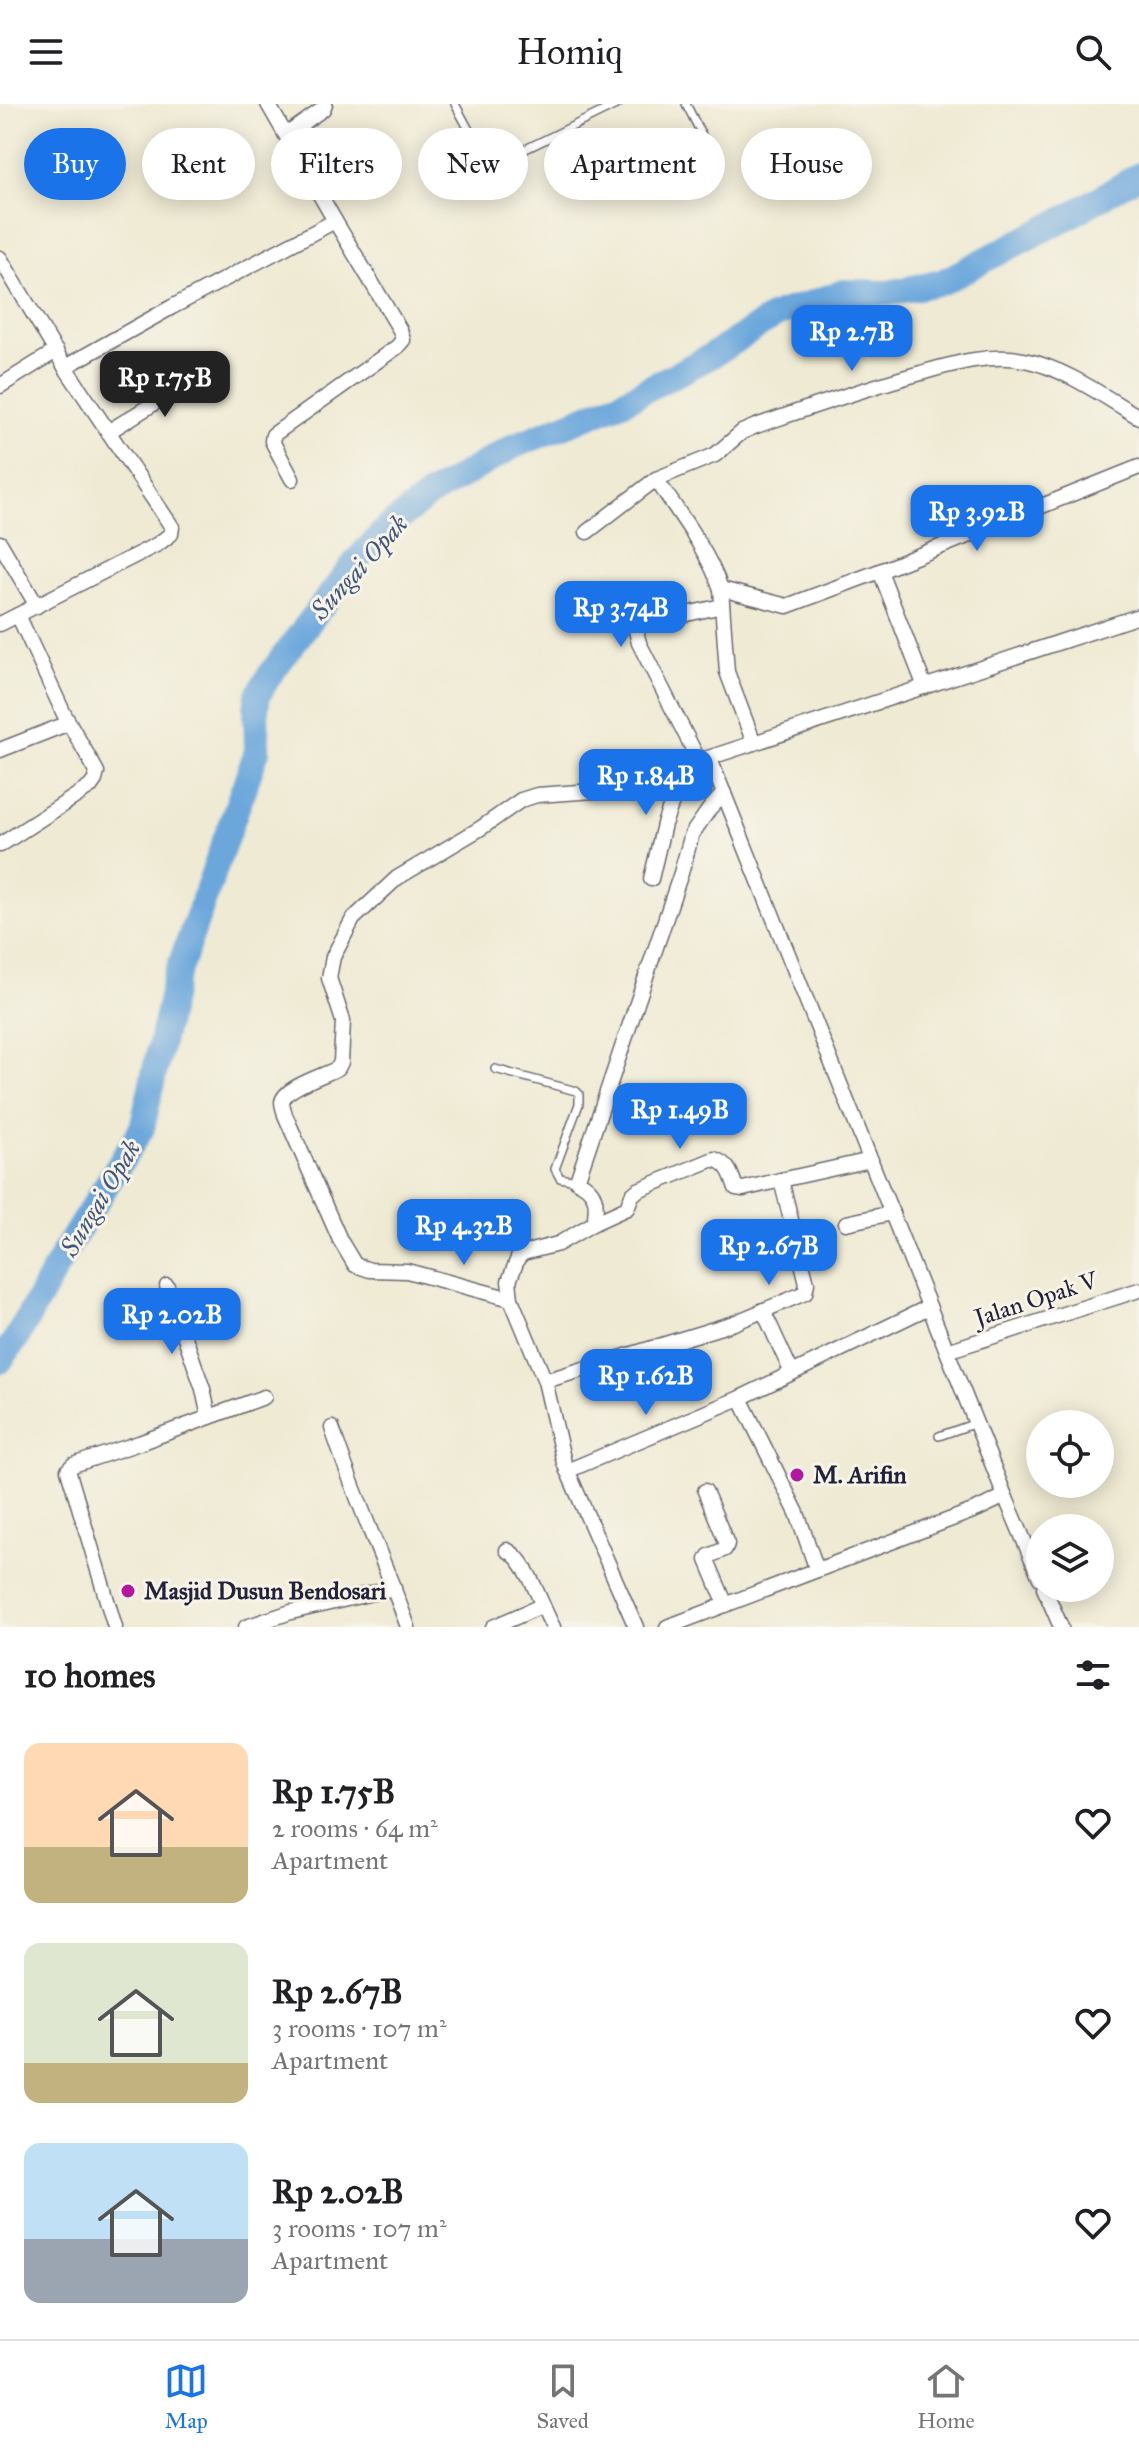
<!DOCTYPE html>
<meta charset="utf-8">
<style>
:root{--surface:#fff;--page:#f6f6f6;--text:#202124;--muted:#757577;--line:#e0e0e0;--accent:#1a73e8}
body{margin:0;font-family:"IM FELL Great Primer",serif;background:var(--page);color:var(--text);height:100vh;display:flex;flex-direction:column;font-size:30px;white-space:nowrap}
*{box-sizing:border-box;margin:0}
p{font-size:26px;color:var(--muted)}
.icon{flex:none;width:44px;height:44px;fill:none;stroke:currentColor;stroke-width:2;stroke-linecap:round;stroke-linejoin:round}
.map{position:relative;height:1523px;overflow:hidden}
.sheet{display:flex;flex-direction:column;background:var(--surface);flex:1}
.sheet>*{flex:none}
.banner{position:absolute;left:24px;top:24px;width:1092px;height:72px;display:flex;gap:16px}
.fabs{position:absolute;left:1026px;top:1306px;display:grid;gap:16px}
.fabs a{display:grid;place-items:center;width:88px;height:88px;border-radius:50%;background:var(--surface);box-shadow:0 4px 20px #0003;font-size:40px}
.price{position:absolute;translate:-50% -68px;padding:0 18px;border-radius:16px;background:var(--accent);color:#fff;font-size:26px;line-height:52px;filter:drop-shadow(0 2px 4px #0008)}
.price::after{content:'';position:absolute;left:50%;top:48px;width:24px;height:18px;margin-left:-12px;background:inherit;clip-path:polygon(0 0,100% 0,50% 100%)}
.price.active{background:#222;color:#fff}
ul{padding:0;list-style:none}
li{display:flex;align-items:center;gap:24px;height:200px;padding:0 24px}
li span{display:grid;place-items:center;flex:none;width:224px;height:160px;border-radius:16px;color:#555}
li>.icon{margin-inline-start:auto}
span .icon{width:96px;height:96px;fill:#fffc;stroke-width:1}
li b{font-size:34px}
h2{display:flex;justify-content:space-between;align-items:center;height:96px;padding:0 24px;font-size:34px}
.pill{padding:0 28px;border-radius:36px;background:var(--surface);box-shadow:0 4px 20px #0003;font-size:28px;line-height:72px}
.pill.active{background:var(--accent);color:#fff}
header{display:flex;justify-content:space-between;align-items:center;height:104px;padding:0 24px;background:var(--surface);font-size:36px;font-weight:600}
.dock{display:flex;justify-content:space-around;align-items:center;height:112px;border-top:2px solid var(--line);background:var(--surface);font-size:22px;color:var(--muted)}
.dock a{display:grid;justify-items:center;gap:4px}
.dock .active{color:var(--accent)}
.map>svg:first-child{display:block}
</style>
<header><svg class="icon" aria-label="menu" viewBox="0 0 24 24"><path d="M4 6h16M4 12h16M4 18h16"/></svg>Homiq<svg class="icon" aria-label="search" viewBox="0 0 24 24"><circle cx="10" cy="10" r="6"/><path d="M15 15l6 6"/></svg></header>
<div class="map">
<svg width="1139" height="1523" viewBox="0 0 1139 1523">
<rect width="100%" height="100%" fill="#f7f3e8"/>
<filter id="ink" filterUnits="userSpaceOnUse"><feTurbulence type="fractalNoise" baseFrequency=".0125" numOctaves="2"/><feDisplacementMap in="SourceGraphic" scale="16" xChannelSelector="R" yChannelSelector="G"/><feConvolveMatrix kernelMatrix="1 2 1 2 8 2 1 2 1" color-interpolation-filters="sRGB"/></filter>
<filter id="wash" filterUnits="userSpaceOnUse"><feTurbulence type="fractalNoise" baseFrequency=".006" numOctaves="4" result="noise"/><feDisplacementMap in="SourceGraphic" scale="32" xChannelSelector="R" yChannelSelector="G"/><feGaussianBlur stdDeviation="1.8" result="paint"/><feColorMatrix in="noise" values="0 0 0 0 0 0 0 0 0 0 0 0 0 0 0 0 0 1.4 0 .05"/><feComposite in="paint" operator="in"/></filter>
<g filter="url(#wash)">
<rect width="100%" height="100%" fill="#efead3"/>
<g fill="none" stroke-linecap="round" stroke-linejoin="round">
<path stroke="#6ca7dc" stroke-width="26" d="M0,1257L16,1235L65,1147L142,1024L175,876L257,647L256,604L258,591L269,572L304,525L357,456L387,424L431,390L514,342L622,298L711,252L776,211L844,188L888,189L942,178L1068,113L1139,71"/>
</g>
</g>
<g filter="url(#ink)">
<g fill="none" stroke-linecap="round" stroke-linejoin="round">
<g stroke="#6a6870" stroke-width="10">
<g id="lane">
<path d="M455,0L481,48L492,60L499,58L618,0"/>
<path d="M686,0L718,62"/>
<path d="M495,965L576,987L579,990V1000L555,1065L560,1074L577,1077"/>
<path d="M939,1332L976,1319"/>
</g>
</g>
<g stroke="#6a6870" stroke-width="17">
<g id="street">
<path d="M286,31L323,5L325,0"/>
<path d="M0,154L65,263L172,423L171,430L158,440L0,520"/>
<path d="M65,263L172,203L335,117L268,0"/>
<path d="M0,282L56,247"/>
<path d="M108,328L201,270"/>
<path d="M292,375L272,337L273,331L397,243L403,236L400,226L335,117"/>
<path d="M656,375C678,408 708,447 721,485L727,568L754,639"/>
<path d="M587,428L656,375L715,351L742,328L756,322C811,303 865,284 921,269C953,260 990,249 1024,256C1065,264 1103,292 1139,313"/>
<path d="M0,439L37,502"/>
<path d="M721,485L787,502L880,467"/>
<path d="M925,583L880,467L1139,363"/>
<path d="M0,646L69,619"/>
<path d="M710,655L1005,1392L1040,1474"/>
<path d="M699,657L639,539L636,527L643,520L722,502"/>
<path d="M0,741L90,683L95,676L97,668L64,610L18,511"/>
<path d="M651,775L664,720L685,663"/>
<path d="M594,1119L627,1104L632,1091L638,1086L714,1055C729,1060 731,1070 736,1084L743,1085L781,1076"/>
<path d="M846,1119L892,1109"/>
<path d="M167,1182L203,1285L209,1313"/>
<path d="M511,1195L407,1167L370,1166L355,1161L340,1136L285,1011C284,1006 282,1002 282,998C284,983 326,971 338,964L341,958L343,917L329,874L333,853L353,815L397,774L481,724L521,696L537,691L622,685L699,657L1139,512"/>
<path d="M763,1206L792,1269"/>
<path d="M947,1247L1139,1186"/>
<path d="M545,1277L734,1219L805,1189L807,1179L781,1076L871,1056"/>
<path d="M740,1294L797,1409L817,1466"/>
<path d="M332,1324C354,1392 384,1456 408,1523"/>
<path d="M567,1367L740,1294L929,1203"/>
<path d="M705,1387L727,1440L725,1445L709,1452L707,1456L726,1501"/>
<path d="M507,1446C528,1456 541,1502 553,1523"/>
<path d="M1044,1484L1061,1523"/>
<path d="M115,1523L68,1366L73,1361L139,1339L264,1293"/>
<path d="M246,1523L291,1508L394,1484"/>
<path d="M493,1523L541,1502"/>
<path d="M636,1523L564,1359L545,1277L511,1195L509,1177L518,1154L523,1149L558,1140L594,1119C598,1099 597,1086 577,1077L681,769L692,730L710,704L724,689"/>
<path d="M667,1523L978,1405L1005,1392"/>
</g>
</g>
<use href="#lane" stroke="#fff" stroke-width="7"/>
<use href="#street" stroke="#fff" stroke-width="14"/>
</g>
</g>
<g fill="#b5179e" stroke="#f7f3e8" stroke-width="3">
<circle cx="797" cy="1371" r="8"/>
<circle cx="128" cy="1487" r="8"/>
</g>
<g text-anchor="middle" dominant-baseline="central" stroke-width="6" stroke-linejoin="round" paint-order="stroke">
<g font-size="24" fill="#22223b" stroke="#f7f3e8">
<text transform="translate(1036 1195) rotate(-18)">Jalan Opak V</text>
</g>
<g font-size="24" font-weight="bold" fill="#22223b" stroke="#f7f3e8" text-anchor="start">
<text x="813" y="1371">M. Arifin</text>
<text x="144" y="1487">Masjid Dusun Bendosari</text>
</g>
<g font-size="26" font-style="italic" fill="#40577b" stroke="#f7f3e8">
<text transform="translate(359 463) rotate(-48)">Sungai Opak</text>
<text transform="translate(100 1094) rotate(-59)">Sungai Opak</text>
</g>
</g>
</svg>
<div class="fabs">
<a><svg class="icon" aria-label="locate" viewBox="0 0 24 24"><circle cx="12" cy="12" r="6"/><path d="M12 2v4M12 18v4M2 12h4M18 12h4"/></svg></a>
<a><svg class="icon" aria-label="layers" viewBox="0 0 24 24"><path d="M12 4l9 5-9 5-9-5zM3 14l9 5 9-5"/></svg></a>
</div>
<b class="price" style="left:852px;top:269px">Rp 2.7B</b>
<b class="price active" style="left:165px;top:315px">Rp 1.75B</b>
<b class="price" style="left:977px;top:449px">Rp 3.92B</b>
<b class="price" style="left:621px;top:545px">Rp 3.74B</b>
<b class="price" style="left:646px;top:713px">Rp 1.84B</b>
<b class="price" style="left:680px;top:1047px">Rp 1.49B</b>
<b class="price" style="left:464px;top:1163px">Rp 4.32B</b>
<b class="price" style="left:769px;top:1183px">Rp 2.67B</b>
<b class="price" style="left:172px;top:1252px">Rp 2.02B</b>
<b class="price" style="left:646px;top:1313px">Rp 1.62B</b>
<div class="banner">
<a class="pill active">Buy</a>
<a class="pill">Rent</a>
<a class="pill">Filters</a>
<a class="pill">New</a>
<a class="pill">Apartment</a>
<a class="pill">House</a>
</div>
</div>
<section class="sheet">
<h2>10 homes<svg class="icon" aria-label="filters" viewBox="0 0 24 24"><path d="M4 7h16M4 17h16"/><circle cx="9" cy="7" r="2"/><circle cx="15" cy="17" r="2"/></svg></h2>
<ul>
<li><span style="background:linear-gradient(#ffd9b3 65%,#c2b280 0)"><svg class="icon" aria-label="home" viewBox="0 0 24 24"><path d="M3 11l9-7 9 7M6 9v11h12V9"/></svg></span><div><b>Rp 1.75B</b><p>2 rooms · 64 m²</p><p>Apartment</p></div><svg class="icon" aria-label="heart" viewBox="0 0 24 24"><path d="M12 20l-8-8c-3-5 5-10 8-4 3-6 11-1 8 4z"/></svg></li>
<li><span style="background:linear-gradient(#dfe7d0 75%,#c2b280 0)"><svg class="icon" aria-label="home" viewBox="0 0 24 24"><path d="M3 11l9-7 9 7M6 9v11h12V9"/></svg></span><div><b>Rp 2.67B</b><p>3 rooms · 107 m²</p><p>Apartment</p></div><svg class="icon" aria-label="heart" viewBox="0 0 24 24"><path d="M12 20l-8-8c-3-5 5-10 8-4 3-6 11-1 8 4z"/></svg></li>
<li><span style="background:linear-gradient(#bfe0f5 60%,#9aa5b1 0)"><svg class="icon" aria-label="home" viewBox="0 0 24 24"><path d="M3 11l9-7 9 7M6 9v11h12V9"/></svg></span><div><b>Rp 2.02B</b><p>3 rooms · 107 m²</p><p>Apartment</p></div><svg class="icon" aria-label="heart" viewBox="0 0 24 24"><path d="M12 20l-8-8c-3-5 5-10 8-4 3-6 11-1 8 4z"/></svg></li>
</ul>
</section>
<nav class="dock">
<a class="active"><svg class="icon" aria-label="map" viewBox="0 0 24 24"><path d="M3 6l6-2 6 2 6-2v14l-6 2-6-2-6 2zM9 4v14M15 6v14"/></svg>Map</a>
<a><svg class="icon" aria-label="saved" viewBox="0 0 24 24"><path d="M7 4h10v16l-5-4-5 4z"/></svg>Saved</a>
<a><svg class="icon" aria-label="home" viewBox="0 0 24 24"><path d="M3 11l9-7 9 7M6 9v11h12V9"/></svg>Home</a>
</nav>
